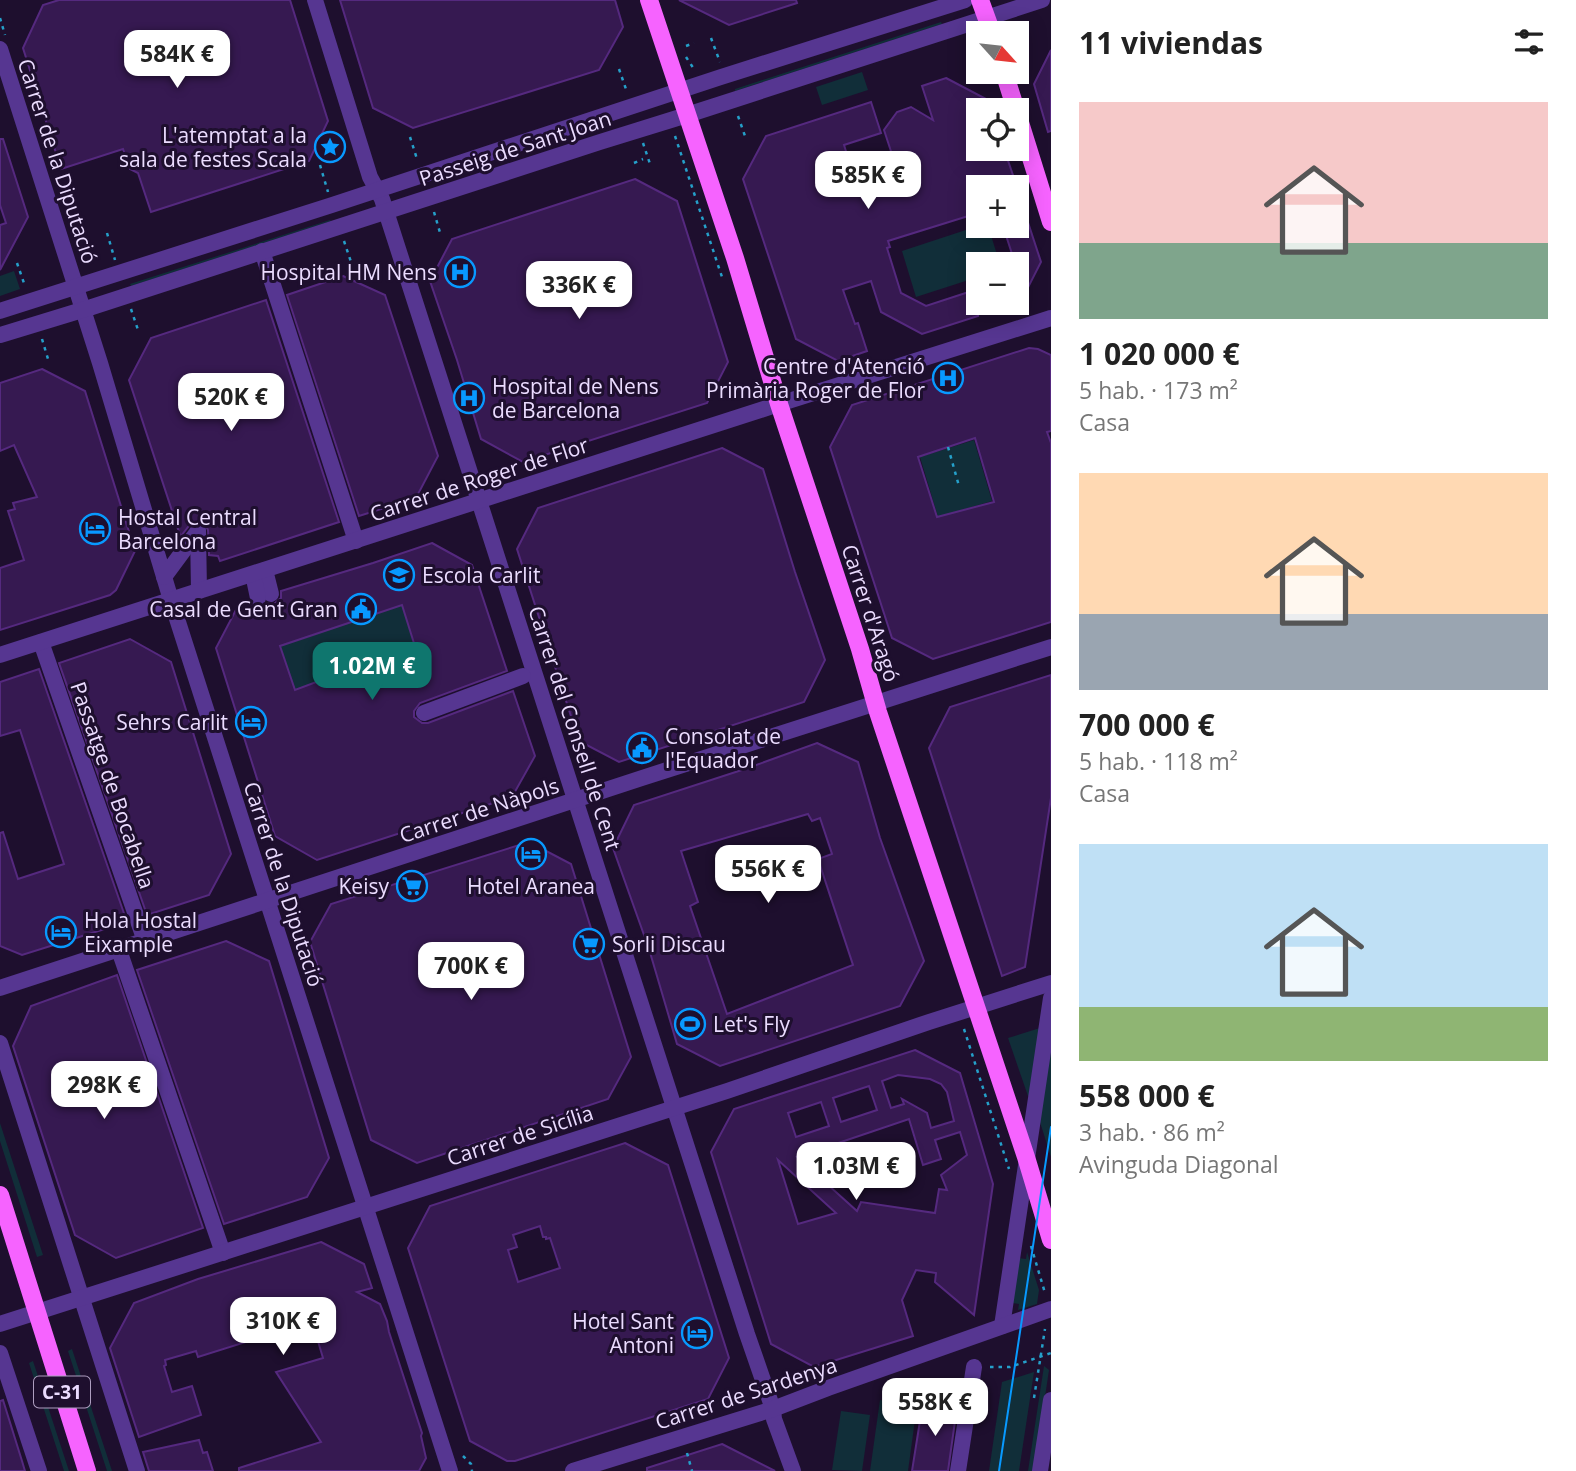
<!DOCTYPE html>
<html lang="es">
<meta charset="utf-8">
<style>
:root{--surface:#fff;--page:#f6f6f6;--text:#222;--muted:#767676;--accent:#0f766e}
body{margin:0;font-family:"Open Sans",sans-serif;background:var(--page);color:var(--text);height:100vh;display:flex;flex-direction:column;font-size:26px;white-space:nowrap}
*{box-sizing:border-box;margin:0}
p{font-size:23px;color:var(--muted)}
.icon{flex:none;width:38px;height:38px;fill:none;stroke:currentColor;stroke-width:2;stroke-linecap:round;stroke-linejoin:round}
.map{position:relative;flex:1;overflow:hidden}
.sheet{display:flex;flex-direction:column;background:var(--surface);width:525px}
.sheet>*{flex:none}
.needle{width:46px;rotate:117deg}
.buttons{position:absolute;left:966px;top:21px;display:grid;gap:14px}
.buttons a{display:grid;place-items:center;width:63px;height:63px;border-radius:0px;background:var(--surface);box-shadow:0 4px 18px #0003;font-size:35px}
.price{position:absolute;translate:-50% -60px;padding:0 16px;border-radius:14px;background:#fff;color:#222;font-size:23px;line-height:46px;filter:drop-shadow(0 2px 4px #0008)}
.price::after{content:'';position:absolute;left:50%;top:42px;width:21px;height:16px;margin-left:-10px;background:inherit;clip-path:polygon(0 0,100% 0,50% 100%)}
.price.on{background:var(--accent);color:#fff}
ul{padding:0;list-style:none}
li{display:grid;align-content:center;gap:14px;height:371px;padding:0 28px}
li span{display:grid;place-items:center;height:217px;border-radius:0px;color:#555}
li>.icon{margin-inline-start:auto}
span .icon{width:126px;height:126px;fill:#fffc;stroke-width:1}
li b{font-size:30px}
h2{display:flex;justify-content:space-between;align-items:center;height:84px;padding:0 28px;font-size:30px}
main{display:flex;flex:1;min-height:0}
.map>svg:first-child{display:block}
</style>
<main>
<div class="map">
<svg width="1051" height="1471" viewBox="0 0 1051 1471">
<rect width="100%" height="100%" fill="#1e0f2e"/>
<g fill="#112e39">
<path d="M941,22L942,24L735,91V89Z"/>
<path d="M862,72L868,90L822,105L816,87Z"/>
<path d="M330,220L331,221L131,286L130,284Z"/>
<path d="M978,226H988L1000,264H978V277L916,297L902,251Z"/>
<path d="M14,271L20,289L0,296V276Z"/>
<path d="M974,440L992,501L938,517L920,457Z"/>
<path d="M373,562L389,609L402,605L417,651L405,655L394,653L295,690L280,650L282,645L276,634L297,641L371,615L356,568Z"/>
<path d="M1040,1028L1030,1096H1028L1008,1038Z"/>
<path d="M1051,1040V1157L1039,1119Z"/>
<path d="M0,1123L43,1255L37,1257L0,1141Z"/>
<path d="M1027,1252L1039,1290L1037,1304L1018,1310L1019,1304L1012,1303L1018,1258L1026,1259Z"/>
<path d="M72,1349L112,1471H107L68,1351Z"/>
<path d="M33,1361L69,1471H64L29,1363Z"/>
<path d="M1044,1366L1049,1370L1034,1471H1028Z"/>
<path d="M1034,1372L1019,1471H989L1002,1382Z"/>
<path d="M880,1400L917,1405L908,1471H870Z"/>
<path d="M841,1411L870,1415L862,1471L832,1470Z"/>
</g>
<g fill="#361951" stroke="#55297f" stroke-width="2" fill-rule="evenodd">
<path d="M59,0H290L328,121L309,161L151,212L138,173L130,169L123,149L61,169L23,48L43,5Z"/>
<path d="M340,0H615L623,27L599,70L413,128L373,108Z"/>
<path d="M679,0H796L797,3L729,25Z"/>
<path d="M1051,50V131L1048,132L1034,84Z"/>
<path d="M946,78L988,100L992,110H978V149H1004L1017,187H978V213L888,241L890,247L887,248L901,293L926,306L978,289V316L922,334L881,312L871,281L843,290L855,324L858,323L867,351L838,361L796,339L743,179L766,136L871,102L881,133L844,145L855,180L863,200L903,188L884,130L897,112L911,107L933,120L922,86Z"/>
<path d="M0,139H3L28,217L0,270V225L6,223L0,205Z"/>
<path d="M635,179L677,201L728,362L707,403L523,462L481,439L457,360L430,281L452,239Z"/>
<path d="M1017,195H1019L1041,262L1017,309V264H1009L1013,257L1003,226H1017Z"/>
<path d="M343,276L385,295L438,456L416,498L359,516L287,295Z"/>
<path d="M266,300L339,522L220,561L218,556L209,555L208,530L204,522L199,521L192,522L181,536L179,532L129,380L151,338Z"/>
<path d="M1029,348L1038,349L1051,355V431L1047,432L1051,443V622L933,659L892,638L830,447L852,405ZM975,438L994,502L937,517L918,457Z"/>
<path d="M42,369L85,391L135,551L116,590L110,595L0,630V568L24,560L8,511L15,509L13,503L37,497L14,445L0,451V383Z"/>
<path d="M722,448L763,469L795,572L825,660L804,702L619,762L579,741L517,549L538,508Z"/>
<path d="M432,543L472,565L507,671L420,703L414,711V717L422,723H428L513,691L535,756L512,797L317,860L275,836L216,648L239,604L248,601L254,608H259L267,603L274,604L281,598V591L373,563ZM402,605L418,656L394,653L295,690L280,646Z"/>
<path d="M130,639L171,662L231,854L209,895L147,915L59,663Z"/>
<path d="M39,669L127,922L22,955L0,946V833L3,832L18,879L64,864L20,730L0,736V682Z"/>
<path d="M1051,675V798L1025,967L1002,976L929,748L950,707Z"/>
<path d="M817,743L858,762L880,838L924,961L900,1006L720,1066L677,1044L649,949L613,848L634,805L748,768ZM808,814L812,821L820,818L832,854L818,859L853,965L727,1014L690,906L698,902L681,851Z"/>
<path d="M529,842L571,864L631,1057L608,1099L417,1163L371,1140L310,942L331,904Z"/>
<path d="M226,941L269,961L329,1158L307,1197L224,1224L137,970Z"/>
<path d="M117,975L203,1228L116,1258L75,1235L13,1046L31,1006Z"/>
<path d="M915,1050L960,1073L993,1184L974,1315L935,1282L936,1273L916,1270L902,1300L913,1336L814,1367L771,1344L711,1152L734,1109ZM898,1075L930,1079L941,1084L947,1092L954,1121L931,1128L927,1113L902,1099L904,1104L891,1108L882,1081ZM869,1086L877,1110L841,1122L833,1098ZM821,1102L829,1126L796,1137L788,1113ZM909,1119L923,1165L941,1159L935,1140L960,1132L967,1155L941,1175L947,1190L939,1189L935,1213L861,1202L857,1211L797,1157ZM778,1160L836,1213L798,1224Z"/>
<path d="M625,1143L668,1165L729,1358L708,1399L515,1461H507L470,1441L408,1248L430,1206ZM540,1226L543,1237H546V1239L550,1238L560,1268L518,1282L508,1250L517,1247L513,1235Z"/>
<path d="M321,1242L364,1264L372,1288L357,1292L380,1304L387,1321L389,1332L422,1433L421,1436L426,1458L419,1471H239V1468L321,1442L276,1372L323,1358L312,1321L198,1357L196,1351L165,1360L166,1365L164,1366L172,1392L192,1386L201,1415L139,1437L110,1348L134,1303L198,1279Z"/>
<path d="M3,1400L22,1461L25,1471H0V1401Z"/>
<path d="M923,1402L957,1407L948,1471H912Z"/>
<path d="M199,1440L203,1453L207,1452L213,1471H149L143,1452Z"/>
<path d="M722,1444L775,1471H647V1468Z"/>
</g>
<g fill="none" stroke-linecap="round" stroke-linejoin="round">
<g stroke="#25a0ca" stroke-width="2.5" stroke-dasharray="3.5 5" stroke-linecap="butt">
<path d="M0,18L5,35"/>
<path d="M711,38L720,62"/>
<path d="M686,46L694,43"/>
<path d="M686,57L694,69"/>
<path d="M619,69L627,92"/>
<path d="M738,116L745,136"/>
<path d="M675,136L723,280"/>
<path d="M410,137L417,159"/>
<path d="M643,143L651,167"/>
<path d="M634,163L643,159"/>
<path d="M320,165L328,192"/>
<path d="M434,212L441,236"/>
<path d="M107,233L115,260"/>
<path d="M344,241L352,265"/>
<path d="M17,263L25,286"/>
<path d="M131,309L139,333"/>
<path d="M42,339L48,359"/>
<path d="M948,447L959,486"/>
<path d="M964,1029L1009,1169"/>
<path d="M1031,1246L1045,1293"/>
<path d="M990,1367H1010L1051,1353"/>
<path d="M1034,1398L1045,1329"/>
<path d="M687,1453L692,1471"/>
<path d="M463,1456L471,1464L472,1471"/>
</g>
<g stroke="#563691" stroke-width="16">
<path d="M315,0L370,177L382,199L747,1334L773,1409L774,1419L793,1471"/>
<path d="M0,49L100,363L171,600L450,1471"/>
<path d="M262,251L356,541"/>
<path d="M0,311L332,205L721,77L965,0"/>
<path d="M0,335L92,307L600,142L687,115L1042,0"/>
<path d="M198,531L199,591"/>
<path d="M265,570L271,594"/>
<path d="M253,574L258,598"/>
<path d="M164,577L198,531"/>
<path d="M41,642L145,941"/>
<path d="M0,655L779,404L1051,318"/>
<path d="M424,713L523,676"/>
<path d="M119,950L223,1253"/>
<path d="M0,988L642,778L1051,647"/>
<path d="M0,1043L137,1471"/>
<path d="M0,1324L727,1091L929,1022L1051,983"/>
<path d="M1002,1326L1051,998"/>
<path d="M0,1353L39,1471"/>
<path d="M573,1471L773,1409L828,1388L1051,1309"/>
<path d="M958,1471L974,1367"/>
<path d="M1040,1471L1051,1400"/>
</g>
<g stroke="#f663ff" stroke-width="18">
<path d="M649,0L735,258L779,404L860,649L878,712L1026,1157L1051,1240"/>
<path d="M980,0L992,33"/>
<path d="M1004,72L1016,110"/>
<path d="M1017,113L1051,222"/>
<path d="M0,1195L87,1471"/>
</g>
<path stroke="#0899ff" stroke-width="2" d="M999,1471L1051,1127"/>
</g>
<defs>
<g id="sight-ring" transform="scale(1.575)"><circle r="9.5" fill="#1e0f2e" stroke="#0899ff" stroke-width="1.5"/><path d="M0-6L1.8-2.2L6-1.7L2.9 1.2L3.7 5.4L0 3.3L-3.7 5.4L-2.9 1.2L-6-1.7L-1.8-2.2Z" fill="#0899ff"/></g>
<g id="hospital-ring" transform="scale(1.575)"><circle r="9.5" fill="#1e0f2e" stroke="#0899ff" stroke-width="1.5"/><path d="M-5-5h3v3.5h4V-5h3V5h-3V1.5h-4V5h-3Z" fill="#0899ff"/></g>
<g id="hotel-ring" transform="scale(1.575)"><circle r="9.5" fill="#1e0f2e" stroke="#0899ff" stroke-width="1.5"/><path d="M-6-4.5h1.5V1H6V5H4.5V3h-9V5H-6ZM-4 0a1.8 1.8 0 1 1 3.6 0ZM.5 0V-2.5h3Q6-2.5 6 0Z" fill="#0899ff"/></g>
<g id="school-ring" transform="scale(1.575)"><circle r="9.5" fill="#1e0f2e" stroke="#0899ff" stroke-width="1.5"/><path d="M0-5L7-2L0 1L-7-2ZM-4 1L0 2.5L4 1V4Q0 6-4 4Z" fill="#0899ff"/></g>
<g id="civic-ring" transform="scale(1.575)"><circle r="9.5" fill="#1e0f2e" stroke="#0899ff" stroke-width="1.5"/><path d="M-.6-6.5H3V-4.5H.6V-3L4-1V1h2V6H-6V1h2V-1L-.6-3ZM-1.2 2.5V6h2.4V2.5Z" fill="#0899ff"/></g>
<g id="supermarket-ring" transform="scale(1.575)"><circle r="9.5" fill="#1e0f2e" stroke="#0899ff" stroke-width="1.5"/><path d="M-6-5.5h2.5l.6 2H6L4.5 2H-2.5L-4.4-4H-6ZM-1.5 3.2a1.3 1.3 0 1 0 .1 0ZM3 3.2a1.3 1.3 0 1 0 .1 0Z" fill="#0899ff"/></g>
<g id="stadium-ring" transform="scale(1.575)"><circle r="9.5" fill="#1e0f2e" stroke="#0899ff" stroke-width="1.5"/><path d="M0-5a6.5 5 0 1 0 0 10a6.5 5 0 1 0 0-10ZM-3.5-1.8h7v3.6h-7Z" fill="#0899ff"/></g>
</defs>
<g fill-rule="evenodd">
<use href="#sight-ring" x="330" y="147"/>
<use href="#hospital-ring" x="460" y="272"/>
<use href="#hospital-ring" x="948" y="378"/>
<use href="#hospital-ring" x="469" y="398"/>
<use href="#hotel-ring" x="95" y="529"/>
<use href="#school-ring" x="399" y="575"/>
<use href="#civic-ring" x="361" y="609"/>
<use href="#hotel-ring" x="251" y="722"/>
<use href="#civic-ring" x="642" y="748"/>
<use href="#hotel-ring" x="531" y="854"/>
<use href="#supermarket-ring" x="412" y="886"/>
<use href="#hotel-ring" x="61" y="932"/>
<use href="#supermarket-ring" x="589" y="944"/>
<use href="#stadium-ring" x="690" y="1024"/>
<use href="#hotel-ring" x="697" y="1333"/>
</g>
<g text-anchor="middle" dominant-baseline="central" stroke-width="6" stroke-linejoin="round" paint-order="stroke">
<rect fill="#1e0f2e" stroke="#ae9ec0" stroke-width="2" x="34" y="1376.5" width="56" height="31" rx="5"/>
<g font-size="19" font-weight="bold" fill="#ebdcff">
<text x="62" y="1392">C-31</text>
</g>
<g font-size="21" fill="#ebdcff" stroke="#1e0f2e" text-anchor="end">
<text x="307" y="135">L'atemptat a la<tspan x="307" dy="24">sala de festes Scala</tspan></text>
<text x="437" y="272">Hospital HM Nens</text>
<text x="925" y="366">Centre d'Atenció<tspan x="925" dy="24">Primària Roger de Flor</tspan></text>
<text x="492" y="386" text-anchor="start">Hospital de Nens<tspan x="492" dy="24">de Barcelona</tspan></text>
<text x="118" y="517" text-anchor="start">Hostal Central<tspan x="118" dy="24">Barcelona</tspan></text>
<text x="422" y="575" text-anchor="start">Escola Carlit</text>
<text x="338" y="609">Casal de Gent Gran</text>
<text x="228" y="722">Sehrs Carlit</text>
<text x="665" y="736" text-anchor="start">Consolat de<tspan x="665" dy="24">l'Equador</tspan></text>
<text x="389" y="886">Keisy</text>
<text x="531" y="886" text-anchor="middle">Hotel Aranea</text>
<text x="84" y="920" text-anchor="start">Hola Hostal<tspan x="84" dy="24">Eixample</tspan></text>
<text x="612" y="944" text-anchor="start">Sorli Discau</text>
<text x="713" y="1024" text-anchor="start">Let's Fly</text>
<text x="674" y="1321">Hotel Sant<tspan x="674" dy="24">Antoni</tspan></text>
</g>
<g font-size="21" fill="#ebdcff" stroke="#1e0f2e">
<text transform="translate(515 148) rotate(-18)">Passeig de Sant Joan</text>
<text transform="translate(58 161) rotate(72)">Carrer de la Diputació</text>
<text transform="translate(479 479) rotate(-18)">Carrer de Roger de Flor</text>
<text transform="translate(871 613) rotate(72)">Carrer d'Aragó</text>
<text transform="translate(575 728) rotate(72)">Carrer del Consell de Cent</text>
<text transform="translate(113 785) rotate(71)">Passatge de Bocabella</text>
<text transform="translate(479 810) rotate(-18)">Carrer de Nàpols</text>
<text transform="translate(284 884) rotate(72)">Carrer de la Diputació</text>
<text transform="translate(520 1135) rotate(-18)">Carrer de Sicília</text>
<text transform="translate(746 1393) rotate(-18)">Carrer de Sardenya</text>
</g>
</g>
</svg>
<div class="buttons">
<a><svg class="needle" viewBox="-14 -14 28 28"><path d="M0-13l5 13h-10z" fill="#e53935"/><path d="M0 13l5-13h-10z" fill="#767676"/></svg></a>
<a><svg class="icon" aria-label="locate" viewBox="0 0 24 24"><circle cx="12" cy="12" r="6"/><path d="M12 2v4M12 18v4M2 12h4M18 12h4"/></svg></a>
<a>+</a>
<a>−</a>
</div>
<b class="price" style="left:177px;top:90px">584K €</b>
<b class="price" style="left:868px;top:211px">585K €</b>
<b class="price" style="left:579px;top:321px">336K €</b>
<b class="price" style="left:231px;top:433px">520K €</b>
<b class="price on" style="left:372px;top:702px">1.02M €</b>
<b class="price" style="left:768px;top:905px">556K €</b>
<b class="price" style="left:471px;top:1002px">700K €</b>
<b class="price" style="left:104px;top:1121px">298K €</b>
<b class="price" style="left:856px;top:1202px">1.03M €</b>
<b class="price" style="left:283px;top:1357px">310K €</b>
<b class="price" style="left:935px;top:1438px">558K €</b>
</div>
<section class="sheet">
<h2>11 viviendas<svg class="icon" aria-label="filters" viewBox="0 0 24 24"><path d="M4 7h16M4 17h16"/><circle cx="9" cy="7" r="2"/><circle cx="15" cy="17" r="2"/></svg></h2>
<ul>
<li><span style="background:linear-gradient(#f6c9c9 65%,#7fa58c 0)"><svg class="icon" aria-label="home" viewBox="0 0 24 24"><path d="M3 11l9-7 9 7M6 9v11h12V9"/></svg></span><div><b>1 020 000 €</b><p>5 hab. · 173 m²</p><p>Casa</p></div></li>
<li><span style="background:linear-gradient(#ffd9b3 65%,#9aa5b1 0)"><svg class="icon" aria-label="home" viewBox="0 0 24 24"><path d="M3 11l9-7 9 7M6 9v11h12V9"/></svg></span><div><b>700 000 €</b><p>5 hab. · 118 m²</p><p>Casa</p></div></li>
<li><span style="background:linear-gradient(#bfe0f5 75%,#8fb573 0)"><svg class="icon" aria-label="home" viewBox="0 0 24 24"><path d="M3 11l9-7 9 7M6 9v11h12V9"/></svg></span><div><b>558 000 €</b><p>3 hab. · 86 m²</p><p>Avinguda Diagonal</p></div></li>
</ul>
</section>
</main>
